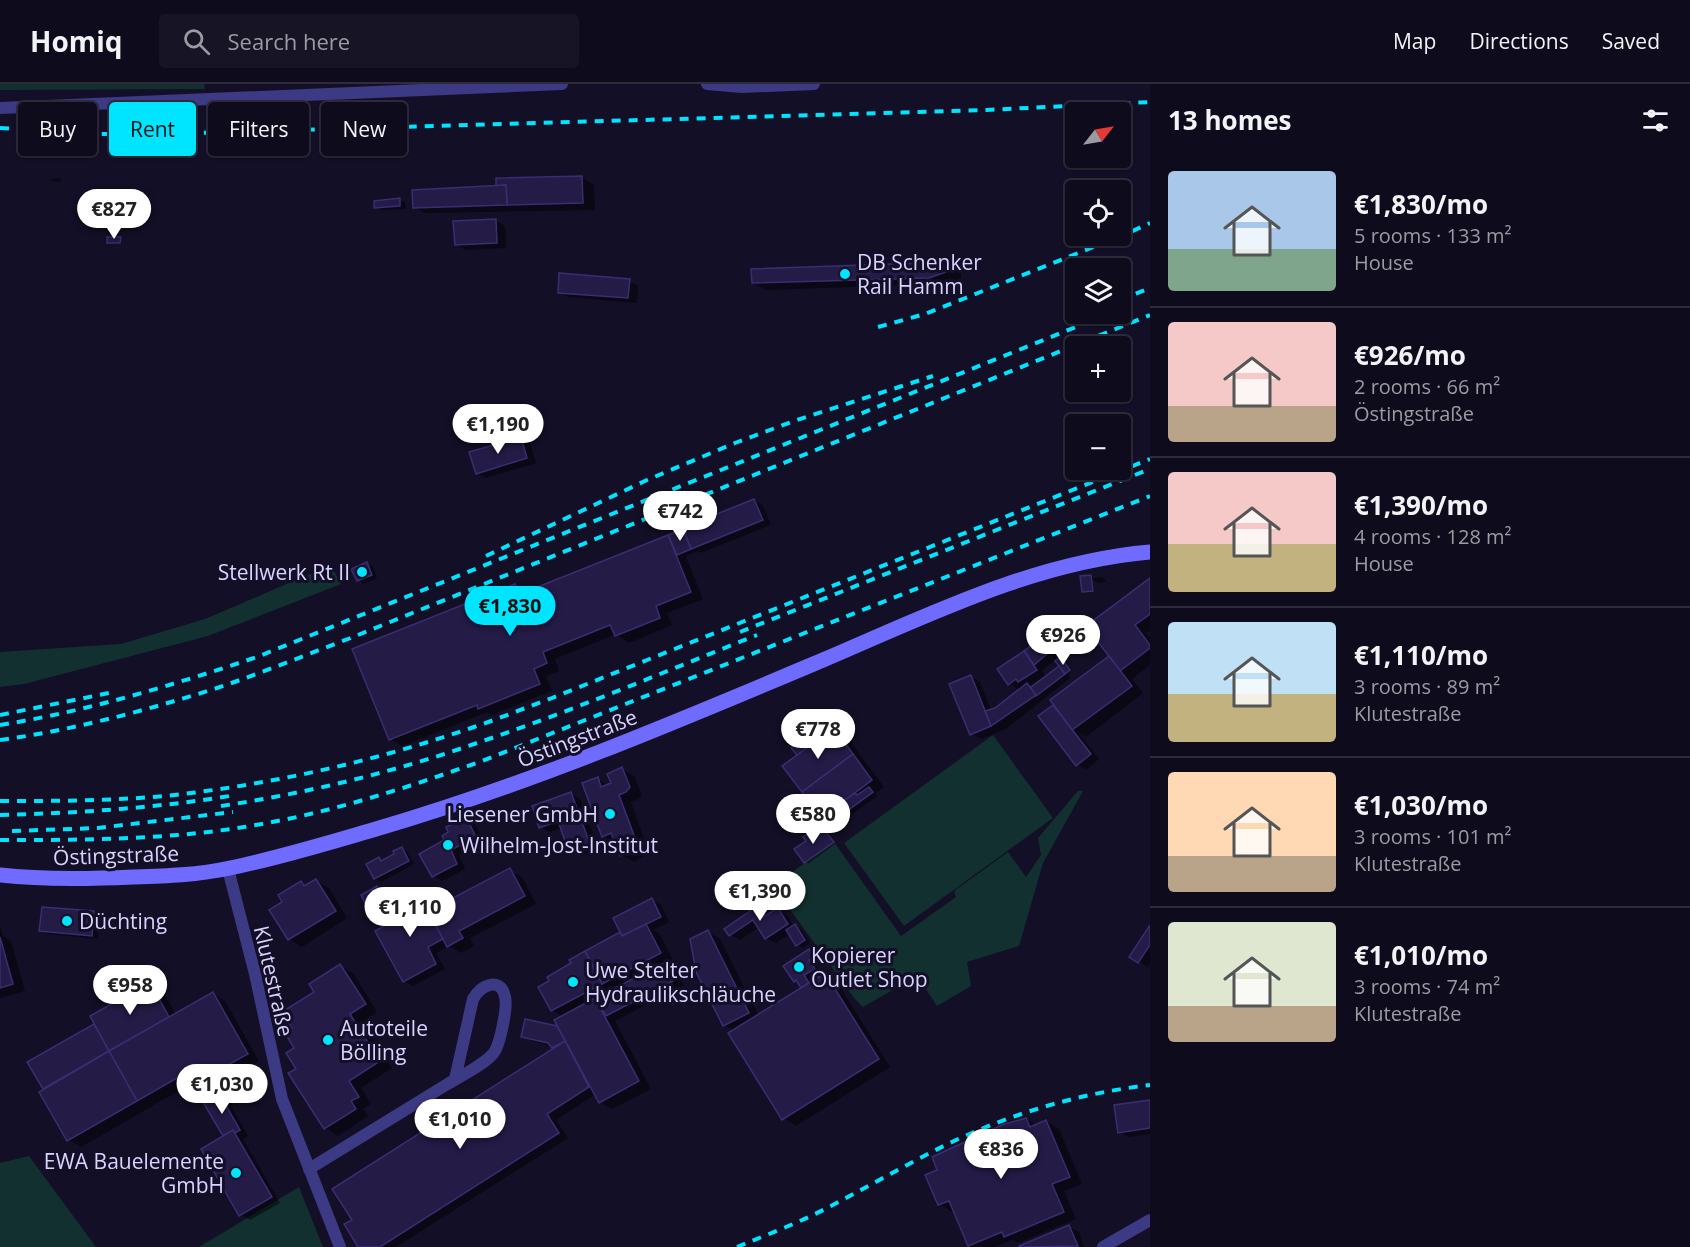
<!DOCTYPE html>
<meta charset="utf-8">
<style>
:root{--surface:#0e0b1c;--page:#171425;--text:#f1f3f6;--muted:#9b9ba3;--line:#2e2b3b;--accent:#00e5ff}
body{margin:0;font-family:"Open Sans",sans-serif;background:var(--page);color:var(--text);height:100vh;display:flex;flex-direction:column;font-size:22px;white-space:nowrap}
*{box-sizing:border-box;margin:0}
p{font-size:20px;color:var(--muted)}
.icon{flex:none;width:33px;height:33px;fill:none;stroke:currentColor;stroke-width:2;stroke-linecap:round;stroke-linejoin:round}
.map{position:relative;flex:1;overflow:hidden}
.sheet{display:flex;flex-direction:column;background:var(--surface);width:540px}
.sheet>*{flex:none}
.guide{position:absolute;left:18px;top:18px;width:570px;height:54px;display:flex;gap:12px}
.needle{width:39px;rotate:59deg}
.buttons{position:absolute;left:1065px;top:18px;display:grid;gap:12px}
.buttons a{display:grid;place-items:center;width:66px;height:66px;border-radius:6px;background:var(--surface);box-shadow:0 2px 4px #0004,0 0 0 2px var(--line);font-size:30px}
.price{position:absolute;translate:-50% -51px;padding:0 14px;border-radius:21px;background:#fff;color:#222;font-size:20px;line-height:39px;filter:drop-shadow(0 2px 3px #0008)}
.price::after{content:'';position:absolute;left:50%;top:36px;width:18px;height:14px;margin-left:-9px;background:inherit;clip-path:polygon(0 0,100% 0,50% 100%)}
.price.current{background:var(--accent);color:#111}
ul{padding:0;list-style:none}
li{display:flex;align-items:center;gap:18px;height:150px;padding:0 18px}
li+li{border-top:2px solid var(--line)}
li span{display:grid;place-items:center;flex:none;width:168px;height:120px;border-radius:6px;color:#555}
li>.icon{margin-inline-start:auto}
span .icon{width:72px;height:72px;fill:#fffc;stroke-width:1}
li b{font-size:26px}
h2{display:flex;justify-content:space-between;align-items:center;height:72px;padding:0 18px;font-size:26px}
.pill{padding:0 21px;border-radius:6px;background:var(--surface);box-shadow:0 2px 4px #0004,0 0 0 2px var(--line);font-size:21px;line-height:54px}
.pill.current{background:var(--accent);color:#111}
header{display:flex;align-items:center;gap:36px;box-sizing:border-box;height:84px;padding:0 30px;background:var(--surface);border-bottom:2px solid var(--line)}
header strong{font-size:28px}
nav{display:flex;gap:33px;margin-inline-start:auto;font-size:21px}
.search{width:420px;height:54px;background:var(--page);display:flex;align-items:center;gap:15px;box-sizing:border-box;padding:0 21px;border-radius:6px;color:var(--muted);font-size:22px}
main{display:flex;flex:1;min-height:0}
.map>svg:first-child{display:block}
</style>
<header>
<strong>Homiq</strong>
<div class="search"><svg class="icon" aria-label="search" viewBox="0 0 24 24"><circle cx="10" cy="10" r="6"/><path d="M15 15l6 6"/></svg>Search here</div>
<nav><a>Map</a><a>Directions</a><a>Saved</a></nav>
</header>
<main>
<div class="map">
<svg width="1150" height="1163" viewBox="0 0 1150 1163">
<rect width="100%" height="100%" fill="#130f26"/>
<g fill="#12302f">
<path d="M0,0H204L205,5L0,6Z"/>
<path d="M331,481L341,500L208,552L24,600L0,603V568L121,560L205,535Z"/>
<path d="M993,651L1053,734L904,842L844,759Z"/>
<path d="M1078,707H1083L1043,779L1019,862L967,878L971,902L937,922L917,892L863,923L854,914L773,802L834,758L901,852L956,813L954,807L1008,768L1026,793L1041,771L1038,754Z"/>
<path d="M29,1072L96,1163H0V1079Z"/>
<path d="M299,1103L323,1163H199Z"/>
</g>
<g fill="#0007" fill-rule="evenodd">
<path d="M581,93L594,101L595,126L424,129L414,123L502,103Z"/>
<path d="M59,94L62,98L52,97L51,95Z"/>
<path d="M399,115L405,118L406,125L382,126L376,123Z"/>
<path d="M496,137L505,142L506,164L465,166L456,160Z"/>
<path d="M948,180L961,187V194L942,200L766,206L753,199Z"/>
<path d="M629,197L638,202L637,219L568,213L559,208Z"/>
<path d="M521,354L530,359L536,379L486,394L477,389Z"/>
<path d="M754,416L763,422L771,441L701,469L698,467L686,472L703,515L667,529L672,541L629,559L616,550L555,575L559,587L546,592L552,607L492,631L487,628L403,662L390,655L515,501L528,509Z"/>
<path d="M367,480L373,483L377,494L364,500L358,496Z"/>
<path d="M1090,492L1094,494L1103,493L1106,498L1098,499L1093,496L1094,507L1086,508L1083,507Z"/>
<path d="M1150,496V546L1146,549L1150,553V581L1132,595L1143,609L1086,653L1078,648L1099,675L1086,686L1077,680L1053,622L1059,625L1111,572L1088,542Z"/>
<path d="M1068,537L1077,542L1091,562L1080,569L1069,563L1073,568L1066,572L1062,570L1042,587L1047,593L1061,582L1060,575L1071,588L1068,591L1070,594L1006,645L981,655L972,650L971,592L980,598L991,626L995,625L1020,606L1009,599L1000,585ZM1040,595L1041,597L1032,604L1029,602Z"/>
<path d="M834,646L847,653L884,703L876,709L877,712L835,743L829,740L799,672L793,664L817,647L823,654Z"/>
<path d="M622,685L634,692L642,711L639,715L631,718L649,769L634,778L621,771L617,760L603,752L597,695L609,702Z"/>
<path d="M571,710L580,715L599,766L579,772L570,767L562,744L550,748L540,743Z"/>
<path d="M466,734L475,740L484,758L459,771L465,785L442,797L433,792Z"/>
<path d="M816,745L821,751L825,749L828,750L835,760L808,780L796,766L808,757Z"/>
<path d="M402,764L407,768L414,780L381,798L375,794L379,775L384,778L396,771Z"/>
<path d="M509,786L522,793L536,820L470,854L474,862L461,869L449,862L436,869L445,885L413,902L404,897L397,837L419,812L429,817L433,826Z"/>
<path d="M316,797L329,804L347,834L302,863L289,855L284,818L301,799L307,802Z"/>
<path d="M377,804L384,814L369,821L367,820Z"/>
<path d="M652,816L661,821L669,838L653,846L659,849L673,876L666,879L675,885L684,901L615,937L651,1005L612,1025L600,1018L596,1010L556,1036L568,1054L396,1163H359L354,1136L555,965L552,962L532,957L523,952L557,943L561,946L563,933L552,926L551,897L573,880L571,876L622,849Z"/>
<path d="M756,825L767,833L778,826L787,831L794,842L801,845L810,859L803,864L797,861L790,850L776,859L766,854L759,843L740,856L731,851Z"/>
<path d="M94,829L100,832L98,855L47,850L41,847Z"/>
<path d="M0,842L3,852L11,857L25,907L0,914Z"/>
<path d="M1150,843V880L1148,883L1131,873Z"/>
<path d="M708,848L720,855L759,932L803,904L795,897L809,867L815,870L819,876L814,879L820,888L809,895L812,899L825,891L837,898L890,983L796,1042L783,1034L735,947L724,941Z"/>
<path d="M340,882L353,889L377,928L362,938L392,984L361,1004L371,1020L363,1025L368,1032L338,1052L325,1044L298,985L294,944L316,909Z"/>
<path d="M150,900L163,907L176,931L213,910L225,917L259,977L209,1006L196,997L81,1063L69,1056L45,1006L29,979L96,940Z"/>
<path d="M221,1010L230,1015L233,1020L231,1022L248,1052L243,1055L280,1119L250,1136L241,1130Z"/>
<path d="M1150,1019V1050L1129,1053L1120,1048L1116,1022Z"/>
<path d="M1026,1035L1036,1041L1046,1037L1059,1045L1082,1100L1064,1107L1076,1135L1018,1159L1012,1156L995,1163H972L969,1161L955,1127L952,1128L940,1120Z"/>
<path d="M1069,1143L1079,1148L1084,1163H1021Z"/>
</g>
<g fill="#241b47" stroke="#3b2d73" stroke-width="1.5">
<path d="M582,92L583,119L507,121L506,101L496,102V94Z"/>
<path d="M506,101L507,121L413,124L412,106Z"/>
<path d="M400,114V122L374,124V117Z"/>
<path d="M496,135L497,159L455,161L453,137Z"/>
<path d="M107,153H121L120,159H107Z"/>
<path d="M949,178V187L929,194L752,199L751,185Z"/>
<path d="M559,189L630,195L628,214L558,209Z"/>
<path d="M521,353L527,374L476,390L469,368Z"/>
<path d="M754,415L763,436L691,465L682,444Z"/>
<path d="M683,445L691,465L677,471L668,451Z"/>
<path d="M668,451L691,508L656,522L660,534L615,552L610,541L543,568L547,579L534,585L540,600L478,625L477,621L389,656L352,565L515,500L520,510Z"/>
<path d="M367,478L372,491L357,497L351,485Z"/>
<path d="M1091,491L1093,507L1082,508L1080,492Z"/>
<path d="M1150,494V530L1135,541L1150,561V564L1120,587L1086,542Z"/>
<path d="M1068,535L1083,556L1070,565L1064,557L1062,558L1065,562L1056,568L1053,565L1034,581L1024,567Z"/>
<path d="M1024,567L1037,586L1018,598L1016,595L1008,601L997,585Z"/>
<path d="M1109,572L1132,602L1072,646L1050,616Z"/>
<path d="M1060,573L1070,586L1065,590L1055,577Z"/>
<path d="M1059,582L1065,590L1036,612L1030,604Z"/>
<path d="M971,591L991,642L970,651L949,600Z"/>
<path d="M1027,599L1036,611L991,642L985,627L995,624Z"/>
<path d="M1053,621L1091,670L1076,682L1038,632Z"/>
<path d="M834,644L853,670L802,708L782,682Z"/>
<path d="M817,645L822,653L797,671L791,664Z"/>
<path d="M853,670L872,696L821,734L802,708Z"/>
<path d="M622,683L630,703L626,708L619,711L638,762L620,772L611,749L602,753L582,699L598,693L601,703L611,699L607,690Z"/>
<path d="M869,703L873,708L828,741L822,733L855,709L857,711Z"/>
<path d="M571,708L590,760L569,768L558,737L539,744L532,722Z"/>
<path d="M466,733L476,753L451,766L457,780L432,793L419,770L444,756L442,752L448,748L446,743Z"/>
<path d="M816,744L820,750L825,747L834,758L804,779L794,765L806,757L803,753Z"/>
<path d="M402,763L409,777L374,795L366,780L379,773L381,777L394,770L393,767Z"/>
<path d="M510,784L525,812L459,847L463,854L447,863L428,827Z"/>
<path d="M316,795L336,827L288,856L269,826L282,818L278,811L301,797L304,802Z"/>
<path d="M377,802L382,812L366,821L361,811Z"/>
<path d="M419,810L443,855L428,863L436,880L403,898L375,847L395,836L390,826Z"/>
<path d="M652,814L661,833L622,852L613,834Z"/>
<path d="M42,823L94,827L92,852L39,847Z"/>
<path d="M756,823L763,833L778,824L788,840L765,855L753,836L729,852L724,845Z"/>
<path d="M646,840L661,869L602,900L585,867L620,848L622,852Z"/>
<path d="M795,840L805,856L796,862L786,846Z"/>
<path d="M1150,841V861L1138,879L1129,873Z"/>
<path d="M708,846L749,929L723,942L696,888L690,855Z"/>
<path d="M0,853L13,900L0,904Z"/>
<path d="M809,865L814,873L809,876L815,885L804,891L809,899L801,904L796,896L794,898L783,882Z"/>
<path d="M585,867L602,900L551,927L538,903L549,897L547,893L571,879L569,876Z"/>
<path d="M666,878L675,896L606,932L595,914Z"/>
<path d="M340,880L366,920L350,930L380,977L349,997L359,1013L351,1017L356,1025L324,1045L288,989L296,985L286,969L294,964L285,949L292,944L282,928L314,908L309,900Z"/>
<path d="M825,889L879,975L782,1036L728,949Z"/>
<path d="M150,898L169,933L109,967L90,932Z"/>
<path d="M213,908L248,970L195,999L189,987L137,1017L109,967Z"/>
<path d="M595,914L639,997L599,1019L554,936Z"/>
<path d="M525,935L557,942L565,957L552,964L548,959L521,953Z"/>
<path d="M94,940L109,967L43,1005L27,978Z"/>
<path d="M565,957L589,1003L547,1030L559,1049L380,1163H358L344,1140L352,1136L332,1105Z"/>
<path d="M109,967L137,1017L67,1057L39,1008Z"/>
<path d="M221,1008L225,1015L223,1016L240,1046L235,1049L233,1046L223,1052L204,1020Z"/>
<path d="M1150,1016V1044L1118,1049L1114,1021Z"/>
<path d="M1026,1034L1030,1043L1046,1036L1070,1093L1052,1100L1064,1128L1004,1153L1002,1148L968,1162L949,1117L938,1121L925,1091L937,1086L932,1073L1002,1041Z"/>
<path d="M233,1046L272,1113L239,1132L201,1065Z"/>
<path d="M1069,1141L1078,1162L1019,1163V1162Z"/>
</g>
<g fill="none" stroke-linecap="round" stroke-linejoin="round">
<g stroke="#3d3a85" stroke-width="12">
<path d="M707,0L742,3L814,0"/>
<path d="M0,24L562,0"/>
<path d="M228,785L255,890L282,1015L340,1163"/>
<path d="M309,1085C355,1057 400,1029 446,1001C459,993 488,979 495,967C500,958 508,923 505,913C501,892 480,901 473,915L455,995"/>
<path d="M1103,1163L1150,1136"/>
</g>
<path stroke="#6f6bff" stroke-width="15" d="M0,791C44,796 89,795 133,793C165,792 198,791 230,784C279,774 328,759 376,745C530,700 676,638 823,576C929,531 1034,478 1150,468"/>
<g stroke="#00e5ff" stroke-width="4" stroke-dasharray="9 8" stroke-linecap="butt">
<path d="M0,44L101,50L194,49L986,26L1150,18"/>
<path d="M1120,216L1150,204"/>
<path d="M878,243L925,230L1126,150L1150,139"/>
<path d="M486,472L647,396L735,359L794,337L933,292"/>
<path d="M740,548L1150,385"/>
<path d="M0,631L109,609"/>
<path d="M0,641C88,627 173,601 257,573L1108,230"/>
<path d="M0,656C73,646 144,627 214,605C259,590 303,572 348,555L1150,231"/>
<path d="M0,717C64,717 128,717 191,709C286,697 381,675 471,644C498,635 525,624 552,614L1150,375"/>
<path d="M221,722C308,709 394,688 477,659C572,627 664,588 757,551"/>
<path d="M0,731C80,729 157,724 236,711"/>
<path d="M12,747L98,744L233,728"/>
<path d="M0,756C83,756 167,756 250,742C330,729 406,704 482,677L1150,412"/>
<path d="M737,1163C766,1151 796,1140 825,1125C868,1103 910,1078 954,1057C1016,1028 1082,1009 1150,1001"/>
</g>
</g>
<g fill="#00e5ff" stroke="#130f26" stroke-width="2">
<circle cx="845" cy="190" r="6"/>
<circle cx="362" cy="488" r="6"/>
<circle cx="610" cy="730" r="6"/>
<circle cx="448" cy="761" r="6"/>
<circle cx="67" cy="837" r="6"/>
<circle cx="799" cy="883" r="6"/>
<circle cx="573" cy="898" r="6"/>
<circle cx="328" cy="956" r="6"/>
<circle cx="236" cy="1089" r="6"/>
</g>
<g text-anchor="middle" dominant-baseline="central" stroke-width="6" stroke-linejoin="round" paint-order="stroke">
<g font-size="21" fill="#d9d4ff" stroke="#130f26" text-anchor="start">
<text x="857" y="178">DB Schenker<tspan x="857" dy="24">Rail Hamm</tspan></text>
<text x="350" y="488" text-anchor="end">Stellwerk Rt II</text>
<text x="598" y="730" text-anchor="end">Liesener GmbH</text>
<text x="460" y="761">Wilhelm-Jost-Institut</text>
<text x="79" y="837">Düchting</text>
<text x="811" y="871">Kopierer<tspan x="811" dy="24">Outlet Shop</tspan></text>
<text x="585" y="886">Uwe Stelter<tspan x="585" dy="24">Hydraulikschläuche</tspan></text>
<text x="340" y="944">Autoteile<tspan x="340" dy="24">Bölling</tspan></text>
<text x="224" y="1077" text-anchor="end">EWA Bauelemente<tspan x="224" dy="24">GmbH</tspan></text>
</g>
<g font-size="21" fill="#d9d4ff" stroke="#130f26">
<text transform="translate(577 654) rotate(-21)">Östingstraße</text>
<text transform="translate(116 771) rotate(-2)">Östingstraße</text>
<text transform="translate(274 897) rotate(77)">Klutestraße</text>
</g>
</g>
</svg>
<div class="buttons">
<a><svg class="needle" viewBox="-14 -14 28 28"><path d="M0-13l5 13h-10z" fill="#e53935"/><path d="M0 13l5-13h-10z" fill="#9b9ba3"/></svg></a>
<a><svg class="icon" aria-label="locate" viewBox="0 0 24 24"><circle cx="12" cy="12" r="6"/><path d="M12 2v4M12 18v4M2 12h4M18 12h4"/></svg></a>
<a><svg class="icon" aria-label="layers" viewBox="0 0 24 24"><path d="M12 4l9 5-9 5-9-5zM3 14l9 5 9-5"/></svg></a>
<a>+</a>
<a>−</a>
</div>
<b class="price" style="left:114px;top:156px">€827</b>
<b class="price" style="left:498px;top:371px">€1,190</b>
<b class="price" style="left:680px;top:458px">€742</b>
<b class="price current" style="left:510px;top:553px">€1,830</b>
<b class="price" style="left:1063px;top:582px">€926</b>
<b class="price" style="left:818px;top:676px">€778</b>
<b class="price" style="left:813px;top:761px">€580</b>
<b class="price" style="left:760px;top:838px">€1,390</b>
<b class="price" style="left:410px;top:854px">€1,110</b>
<b class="price" style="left:130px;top:932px">€958</b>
<b class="price" style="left:222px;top:1031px">€1,030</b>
<b class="price" style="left:460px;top:1066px">€1,010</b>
<b class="price" style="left:1001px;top:1096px">€836</b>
<div class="guide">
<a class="pill">Buy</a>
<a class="pill current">Rent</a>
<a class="pill">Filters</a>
<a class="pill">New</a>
</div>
</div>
<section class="sheet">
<h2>13 homes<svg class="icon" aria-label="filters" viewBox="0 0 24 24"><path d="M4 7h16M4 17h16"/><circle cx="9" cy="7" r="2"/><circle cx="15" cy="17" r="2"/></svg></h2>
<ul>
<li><span style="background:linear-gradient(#a9c7e8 65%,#7fa58c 0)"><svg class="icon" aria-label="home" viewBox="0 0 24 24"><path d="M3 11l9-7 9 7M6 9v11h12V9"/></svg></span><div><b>€1,830/mo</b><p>5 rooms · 133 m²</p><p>House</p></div></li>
<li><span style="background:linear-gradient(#f6c9c9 70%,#b9a48a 0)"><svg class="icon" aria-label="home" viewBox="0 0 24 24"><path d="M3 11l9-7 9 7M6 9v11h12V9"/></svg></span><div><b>€926/mo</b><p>2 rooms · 66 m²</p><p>Östingstraße</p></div></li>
<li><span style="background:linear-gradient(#f6c9c9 60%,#c2b280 0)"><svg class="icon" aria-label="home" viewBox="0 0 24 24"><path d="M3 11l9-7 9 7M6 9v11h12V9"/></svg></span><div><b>€1,390/mo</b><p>4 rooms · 128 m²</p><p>House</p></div></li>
<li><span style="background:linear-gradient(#bfe0f5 60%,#c2b280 0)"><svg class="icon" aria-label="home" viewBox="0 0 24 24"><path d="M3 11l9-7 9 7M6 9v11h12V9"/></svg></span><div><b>€1,110/mo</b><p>3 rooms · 89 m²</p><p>Klutestraße</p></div></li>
<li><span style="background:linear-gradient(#ffd9b3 70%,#b9a48a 0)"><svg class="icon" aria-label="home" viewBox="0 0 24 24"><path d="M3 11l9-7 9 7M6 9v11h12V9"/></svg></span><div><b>€1,030/mo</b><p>3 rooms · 101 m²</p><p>Klutestraße</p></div></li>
<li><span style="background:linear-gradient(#dfe7d0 70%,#b9a48a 0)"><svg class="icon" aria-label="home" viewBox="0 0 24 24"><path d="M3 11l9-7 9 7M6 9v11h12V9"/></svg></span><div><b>€1,010/mo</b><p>3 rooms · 74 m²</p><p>Klutestraße</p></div></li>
</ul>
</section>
</main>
